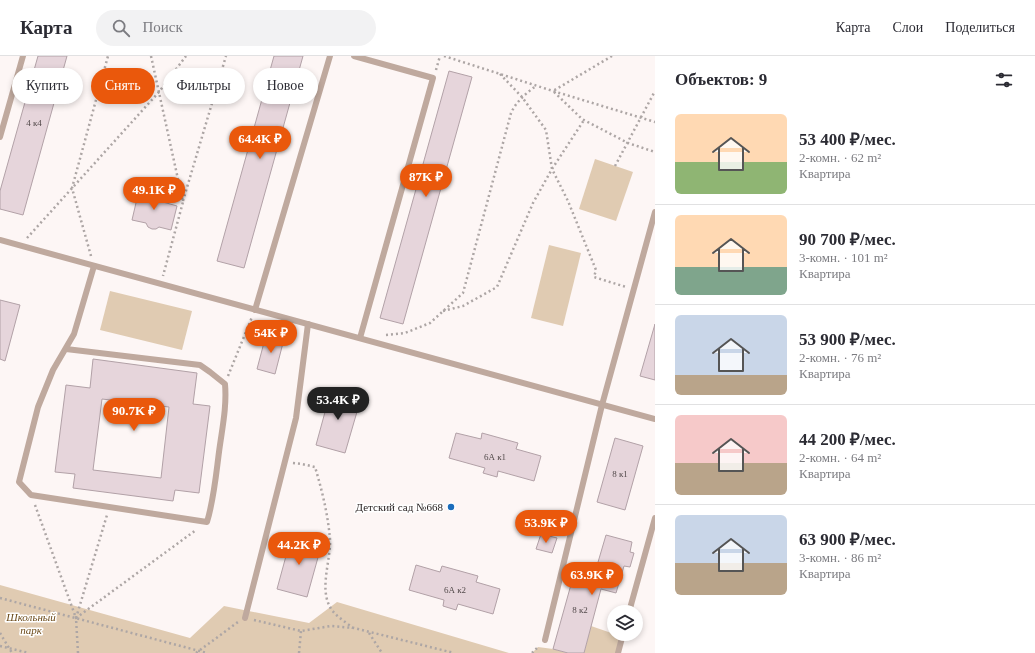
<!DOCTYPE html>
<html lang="ru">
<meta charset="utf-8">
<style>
:root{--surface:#fff;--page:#f2f2f3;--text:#2b2b33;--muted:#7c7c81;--line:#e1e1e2;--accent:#ea580c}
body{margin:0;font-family:"Times New Roman",serif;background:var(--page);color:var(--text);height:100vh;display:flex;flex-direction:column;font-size:15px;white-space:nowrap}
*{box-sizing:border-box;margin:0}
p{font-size:13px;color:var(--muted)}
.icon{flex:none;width:22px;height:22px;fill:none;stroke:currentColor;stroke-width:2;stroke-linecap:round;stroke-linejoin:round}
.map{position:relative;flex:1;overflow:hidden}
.side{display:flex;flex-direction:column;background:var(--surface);width:380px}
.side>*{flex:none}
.hud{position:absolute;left:12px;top:12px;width:380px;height:36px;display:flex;gap:8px}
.controls{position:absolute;left:607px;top:549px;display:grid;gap:8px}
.controls a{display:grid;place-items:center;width:36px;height:36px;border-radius:50%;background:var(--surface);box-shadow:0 2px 6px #0003;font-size:20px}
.price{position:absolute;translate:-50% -34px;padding:0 9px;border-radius:14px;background:var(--accent);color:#fff;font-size:13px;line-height:26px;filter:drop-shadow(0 1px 2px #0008)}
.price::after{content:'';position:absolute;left:50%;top:24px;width:12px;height:9px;margin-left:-6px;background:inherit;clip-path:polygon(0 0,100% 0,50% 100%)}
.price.current{background:#222;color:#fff}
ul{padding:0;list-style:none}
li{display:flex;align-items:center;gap:12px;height:100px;padding:0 20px}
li+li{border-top:1px solid var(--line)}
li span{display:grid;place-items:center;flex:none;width:112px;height:80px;border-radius:6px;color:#555}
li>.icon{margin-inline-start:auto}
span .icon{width:48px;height:48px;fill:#fffc;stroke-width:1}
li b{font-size:17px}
h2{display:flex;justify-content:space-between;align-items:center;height:48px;padding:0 20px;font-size:17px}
.tag{padding:0 14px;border-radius:18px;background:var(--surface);box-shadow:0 2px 6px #0003;font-size:14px;line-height:36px}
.tag.current{background:var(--accent);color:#fff}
header{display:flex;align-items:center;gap:24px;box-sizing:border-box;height:56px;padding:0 20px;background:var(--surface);border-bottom:1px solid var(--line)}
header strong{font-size:19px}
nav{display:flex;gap:22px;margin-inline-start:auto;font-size:14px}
.search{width:280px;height:36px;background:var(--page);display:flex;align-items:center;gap:10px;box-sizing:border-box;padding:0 14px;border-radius:22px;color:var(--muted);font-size:15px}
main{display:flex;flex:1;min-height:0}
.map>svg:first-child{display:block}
</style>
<header>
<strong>Карта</strong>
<div class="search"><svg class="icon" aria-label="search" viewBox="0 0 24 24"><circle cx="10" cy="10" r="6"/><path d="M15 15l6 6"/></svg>Поиск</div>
<nav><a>Карта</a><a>Слои</a><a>Поделиться</a></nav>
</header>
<main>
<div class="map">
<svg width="655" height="597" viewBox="0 0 655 597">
<rect width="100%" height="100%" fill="#fdf6f5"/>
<g fill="#e0cbb2">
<path d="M595,103L633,116L616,165L579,153Z"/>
<path d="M549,189L581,197L563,270L531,262Z"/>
<path d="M110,235L192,255L182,294L100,274Z"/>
<path d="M0,529L190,582L224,550L309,567L337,546L509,597H0Z"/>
<path d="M591,570L623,581L618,597H584Z"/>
<path d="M538,591L553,593L568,597H532Z"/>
</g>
<g fill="#e6d5db" stroke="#b2a1a7" fill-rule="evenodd">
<path d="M38,0H67L23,159L0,153V135Z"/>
<path d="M274,0H303L244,212L217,205Z"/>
<path d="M449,15L472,21L403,268L380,262Z"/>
<path d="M139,134L158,138L156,144L177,150L171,174L159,171L156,173H152L148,171L146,167L132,164Z"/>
<path d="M0,244L20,249L5,305L0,303Z"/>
<path d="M655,268V324L640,320Z"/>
<path d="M266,279L284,283L275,318L257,313Z"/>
<path d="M93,303L197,317L193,348L210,350L199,437L175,434L173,445L73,432L75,418L55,416L66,329L90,332ZM102,343L169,351L161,422L93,414Z"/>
<path d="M331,334L361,342L345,397L316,389Z"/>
<path d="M456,377L481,383L482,377L518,387L516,393L541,400L534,425L498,415L497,421L483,417L485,412L449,402Z"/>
<path d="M615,382L643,390L625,454L597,446Z"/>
<path d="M292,478L322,487L307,541L277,533Z"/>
<path d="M541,478L557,482L552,497L536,493Z"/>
<path d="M606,479L632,486L630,496L634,497L630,511L624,510L616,537L601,533L584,597H568L553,593L572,525L591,530Z"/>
<path d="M416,509L440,516L442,510L478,520L476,526L500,533L493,558L458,548L456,554L443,550L444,544L409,534Z"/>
</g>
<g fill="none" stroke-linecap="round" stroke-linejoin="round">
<g stroke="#ada6a5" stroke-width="2.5" stroke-dasharray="2 3" stroke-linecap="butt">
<path d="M151,0L183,146L163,220"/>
<path d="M444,0L553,35L655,66"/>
<path d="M612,0L553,35L582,63L628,87L655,96"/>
<path d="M436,14L440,0"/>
<path d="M500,18L522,41L546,74L552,113L568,145L596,214L594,221L626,231"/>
<path d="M615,110L655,35"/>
<path d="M183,145L226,0"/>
<path d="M27,182L159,36L186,0"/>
<path d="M91,200L72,132L108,0"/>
<path d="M443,255L463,250L497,231L533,147L552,113L584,64"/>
<path d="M386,279L405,277L430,267L463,237L511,57C516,46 526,37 536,30"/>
<path d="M228,320L252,261"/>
<path d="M293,407L302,408L315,411C322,434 328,459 330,483C331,503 320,530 329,549C333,559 346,566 353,572"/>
<path d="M35,449L76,562L196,474"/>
<path d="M0,542L207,597"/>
<path d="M254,564L301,575L331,570L354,572L454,597"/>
<path d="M0,577L12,597"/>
<path d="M369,577L382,597"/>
<path d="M0,590L29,597"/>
<path d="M78,597L76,562L107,459"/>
<path d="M196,597L238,566"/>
<path d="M299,597L301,575"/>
<path d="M532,597L539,590"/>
</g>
<g stroke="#bfa99e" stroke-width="6">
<path d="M354,0L433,22L360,282"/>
<path d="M0,81L23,0"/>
<path d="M0,184L655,363"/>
<path d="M255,254L330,0"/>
<path d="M66,293L200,309L210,316L225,328C227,351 222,373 219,396C216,419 214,443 207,466L31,439L19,426L38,351L53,314L74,278L94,210"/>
<path d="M629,556L655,462"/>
<path d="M245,562L296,362L308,268"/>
<path d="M545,584L602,349L655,156"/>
<path d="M618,597L623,578"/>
</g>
</g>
<circle fill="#1b6dbc" stroke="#fff" stroke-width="1.5" cx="451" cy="451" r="4"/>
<g text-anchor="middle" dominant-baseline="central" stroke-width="3" stroke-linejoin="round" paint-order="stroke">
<g font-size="9" fill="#544b4c">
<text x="34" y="67">4 к4</text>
<text x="495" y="401">6А к1</text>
<text x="620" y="418">8 к1</text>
<text x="455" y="534">6А к2</text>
<text x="580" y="554">8 к2</text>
</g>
<g font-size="11" fill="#241d1d" stroke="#fff" text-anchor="end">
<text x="443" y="451">Детский сад №668</text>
</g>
<g font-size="11" font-style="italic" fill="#6c4b1a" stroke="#fff">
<text x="31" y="561">Школьный<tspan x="31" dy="13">парк</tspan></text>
</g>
</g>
</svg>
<div class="controls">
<a><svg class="icon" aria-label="layers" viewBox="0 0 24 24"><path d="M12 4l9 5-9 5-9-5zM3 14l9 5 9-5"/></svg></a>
</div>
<b class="price" style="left:260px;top:104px">64.4K ₽</b>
<b class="price" style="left:426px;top:142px">87K ₽</b>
<b class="price" style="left:154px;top:155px">49.1K ₽</b>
<b class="price" style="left:271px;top:298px">54K ₽</b>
<b class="price current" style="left:338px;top:365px">53.4K ₽</b>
<b class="price" style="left:134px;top:376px">90.7K ₽</b>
<b class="price" style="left:546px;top:488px">53.9K ₽</b>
<b class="price" style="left:299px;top:510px">44.2K ₽</b>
<b class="price" style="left:592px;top:540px">63.9K ₽</b>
<div class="hud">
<a class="tag">Купить</a>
<a class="tag current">Снять</a>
<a class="tag">Фильтры</a>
<a class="tag">Новое</a>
</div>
</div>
<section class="side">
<h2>Объектов: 9<svg class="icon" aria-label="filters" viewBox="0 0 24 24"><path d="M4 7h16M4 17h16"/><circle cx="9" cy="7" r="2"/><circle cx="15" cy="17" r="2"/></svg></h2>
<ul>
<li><span style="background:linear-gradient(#ffd9b3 60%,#8fb573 0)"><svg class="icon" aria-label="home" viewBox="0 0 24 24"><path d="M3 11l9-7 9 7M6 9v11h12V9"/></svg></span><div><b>53 400 ₽/мес.</b><p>2-комн. · 62 m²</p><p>Квартира</p></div></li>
<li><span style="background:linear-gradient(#ffd9b3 65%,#7fa58c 0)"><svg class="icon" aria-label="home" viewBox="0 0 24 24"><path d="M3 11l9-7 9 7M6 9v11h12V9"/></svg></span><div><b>90 700 ₽/мес.</b><p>3-комн. · 101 m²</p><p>Квартира</p></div></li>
<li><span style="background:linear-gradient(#c9d6e8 75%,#b9a48a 0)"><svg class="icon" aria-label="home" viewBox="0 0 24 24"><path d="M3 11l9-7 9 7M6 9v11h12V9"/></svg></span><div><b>53 900 ₽/мес.</b><p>2-комн. · 76 m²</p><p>Квартира</p></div></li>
<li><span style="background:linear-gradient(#f6c9c9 60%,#b9a48a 0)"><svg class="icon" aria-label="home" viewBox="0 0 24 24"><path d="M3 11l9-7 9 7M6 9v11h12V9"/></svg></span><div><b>44 200 ₽/мес.</b><p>2-комн. · 64 m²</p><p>Квартира</p></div></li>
<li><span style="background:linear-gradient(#c9d6e8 60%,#b9a48a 0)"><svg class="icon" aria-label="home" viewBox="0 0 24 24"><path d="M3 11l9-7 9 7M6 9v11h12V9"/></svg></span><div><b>63 900 ₽/мес.</b><p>3-комн. · 86 m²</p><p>Квартира</p></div></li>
</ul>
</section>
</main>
